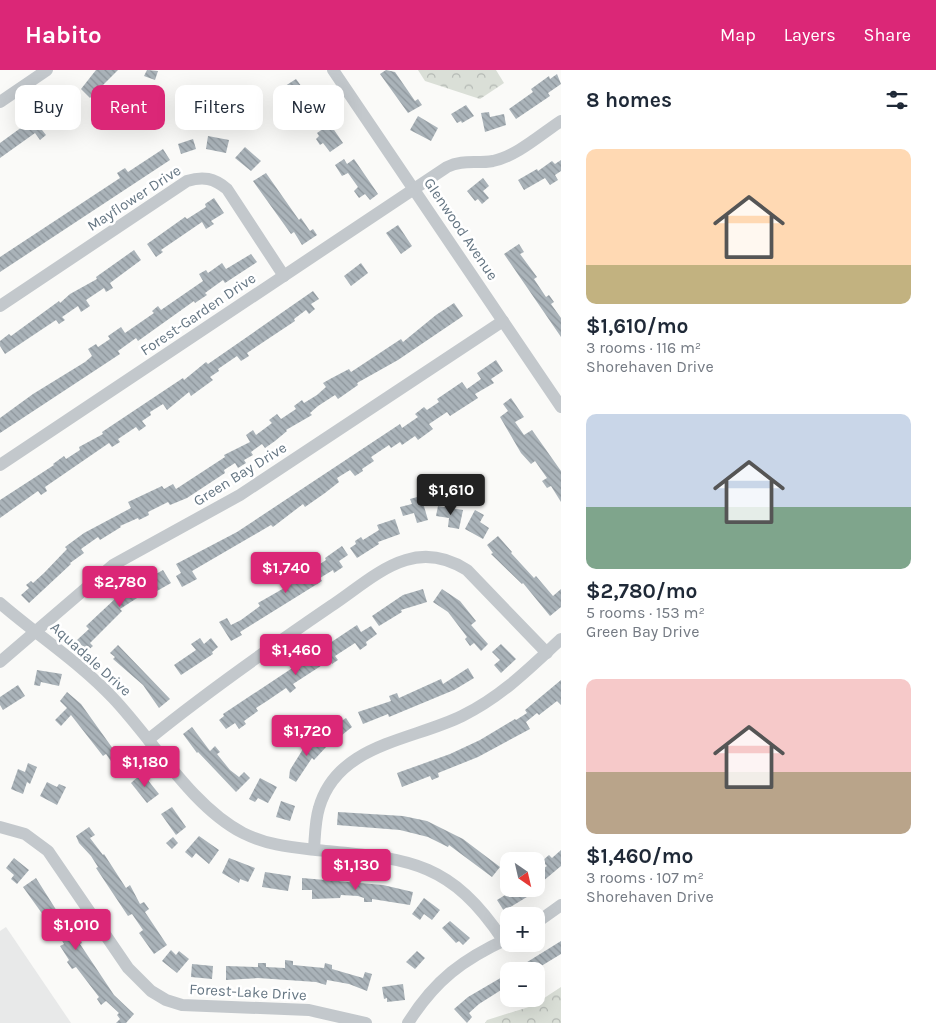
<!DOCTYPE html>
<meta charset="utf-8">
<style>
:root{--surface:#fff;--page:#f2f2f3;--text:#1f2937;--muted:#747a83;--accent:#db2777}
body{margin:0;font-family:Karla,sans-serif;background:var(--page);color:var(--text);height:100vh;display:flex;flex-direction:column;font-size:19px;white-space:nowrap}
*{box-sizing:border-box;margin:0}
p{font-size:16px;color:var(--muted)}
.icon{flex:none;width:28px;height:28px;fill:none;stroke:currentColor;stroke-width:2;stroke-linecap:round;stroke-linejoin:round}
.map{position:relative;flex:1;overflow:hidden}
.sheet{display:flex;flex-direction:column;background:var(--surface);width:375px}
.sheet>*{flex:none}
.guide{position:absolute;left:15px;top:15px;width:470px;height:45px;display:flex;gap:10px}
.needle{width:32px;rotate:146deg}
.buttons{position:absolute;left:500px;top:782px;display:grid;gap:10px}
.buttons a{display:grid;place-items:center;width:45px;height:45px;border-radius:10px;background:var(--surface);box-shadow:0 5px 20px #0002;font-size:25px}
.price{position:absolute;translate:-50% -42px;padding:0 11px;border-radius:5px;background:var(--accent);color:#fff;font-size:16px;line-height:32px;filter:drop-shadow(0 1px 2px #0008)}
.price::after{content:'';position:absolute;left:50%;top:30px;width:15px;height:11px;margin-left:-8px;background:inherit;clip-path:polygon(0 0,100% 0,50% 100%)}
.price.selected{background:#222;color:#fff}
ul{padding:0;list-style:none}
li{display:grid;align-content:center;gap:10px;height:265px;padding:0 25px}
li span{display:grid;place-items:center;height:155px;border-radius:10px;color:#555}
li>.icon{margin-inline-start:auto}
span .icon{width:90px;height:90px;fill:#fffc;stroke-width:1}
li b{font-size:21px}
h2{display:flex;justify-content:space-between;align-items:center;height:60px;padding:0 25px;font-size:21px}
.pill{padding:0 18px;border-radius:10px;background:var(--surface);box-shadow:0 5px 20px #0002;font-size:18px;line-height:45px}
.pill.selected{background:var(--accent);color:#fff}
header{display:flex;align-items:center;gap:30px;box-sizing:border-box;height:70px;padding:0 25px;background:var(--accent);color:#fff}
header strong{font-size:24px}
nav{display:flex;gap:28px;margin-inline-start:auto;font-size:18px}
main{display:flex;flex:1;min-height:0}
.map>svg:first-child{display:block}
</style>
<header>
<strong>Habito</strong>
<nav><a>Map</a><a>Layers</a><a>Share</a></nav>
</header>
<main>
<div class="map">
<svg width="561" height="953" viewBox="0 0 561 953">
<defs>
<pattern id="forest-crowns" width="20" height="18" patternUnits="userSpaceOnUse" patternTransform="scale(1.25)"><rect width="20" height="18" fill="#dadfd7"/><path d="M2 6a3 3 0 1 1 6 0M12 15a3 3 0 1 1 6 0" fill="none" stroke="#b4b9b4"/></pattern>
<pattern id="building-back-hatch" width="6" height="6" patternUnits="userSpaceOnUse" patternTransform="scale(1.25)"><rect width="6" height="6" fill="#aab3b9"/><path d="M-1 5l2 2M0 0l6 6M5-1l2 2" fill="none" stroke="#8e969c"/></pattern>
</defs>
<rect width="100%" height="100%" fill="#fafaf8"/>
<path fill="#e8e9e9" d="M6,857L71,953H0V861Z"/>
<g fill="url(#forest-crowns)">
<path d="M418,0H496L504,13L480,29L425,11Z"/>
<path d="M561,917V953H485L487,950L532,936Z"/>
</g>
<g fill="url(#building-back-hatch)">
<path d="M96,0H118L90,28L81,19Z"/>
<path d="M147,0L158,1L155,10L144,6Z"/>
<path d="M386,0L395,2L415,31L418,29L422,35L408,43L380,4Z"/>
<path d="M557,4L561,14L548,23L550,26L516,49L509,39L533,22L531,19L549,6L550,9Z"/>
<path d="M296,9L322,44L311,52L294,32L292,33L282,18Z"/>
<path d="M69,25L71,28L75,25L81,34L42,60L46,65L40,70L35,63L0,88V73L44,41L46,44L61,34L59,32Z"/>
<path d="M466,35L474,46L462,53L461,51L457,53L451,44Z"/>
<path d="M489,42L490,47L504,44L506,55L485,62L481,43Z"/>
<path d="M418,46L438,58L431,71L410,60Z"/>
<path d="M330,54L343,73L330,82L323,73L320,75L316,69L319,66L317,63Z"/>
<path d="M208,66L229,70L226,83L206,79Z"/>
<path d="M193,69L196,79L181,84L178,74Z"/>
<path d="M245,77L261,91L251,101L235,88Z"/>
<path d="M163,79L170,90L0,202V187L120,108L117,103L125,98L128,102Z"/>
<path d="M344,89L347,94L354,89L378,124L370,130L365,124L359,128L354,121L358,117L348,103L342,106L335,95Z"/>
<path d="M561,90V101L555,105L558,110L550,115L545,108L524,120L518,110L537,99L538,101L552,91L555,94Z"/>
<path d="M266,103L299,150L301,148L310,161L313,159L317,165L302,175L294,162L291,164L253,111Z"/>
<path d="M483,108L489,116L483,121L489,128L482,134L478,129L475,131L467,121Z"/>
<path d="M214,128L224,143L211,151L214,154L206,159L202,152L161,180L163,182L156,187L147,174L185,147L187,149L206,137L205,134Z"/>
<path d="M398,155L412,176L401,184L386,163Z"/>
<path d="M519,174L524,182L520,184L537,207L534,209L546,227L549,225L554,232L551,234L561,248V267L504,184Z"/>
<path d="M134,180L141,190L110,213L113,218L106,222L104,218L86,230L90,236L81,242L78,236L62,247L65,250L59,254L56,250L5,284L0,276V271L9,264L11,266L59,231L60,233L70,224L97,209L96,207Z"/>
<path d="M251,184L257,192L225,213L223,210L205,223L207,225L195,233L194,231L138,271L136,268L118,281L120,284L0,363V348L33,324L85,292L92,286L88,279L96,274L98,277L110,269L108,266L121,257L125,263L154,243L152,241L158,236L161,240L203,211L199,204L206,200L208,203L222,193L226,199Z"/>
<path d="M361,193L368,203L351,216L344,206Z"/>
<path d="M313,221L319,229L311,234L315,239L309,244L306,240L294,249L295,251L247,283L249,286L241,291L237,286L218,299L219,301L210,307L213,310L191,326L189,322L167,340L163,334L150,342L151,345L142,351L146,356L139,361L136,357L118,369L120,372L112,377L109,373L45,417L47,421L41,425L38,421L0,448V430L54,395L53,394L64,386L66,389L80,380L79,377L103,364L102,362L183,308L184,310L206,292L208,294Z"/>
<path d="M454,233L463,246L398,290L357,313L358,315L338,329L335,325L318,336L310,343L312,345L286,360L287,361L275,371L265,378L262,374L251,382L253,385L244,390L246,393L238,398L235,393L224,400L225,403L187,428L170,435L168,432L148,442L149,445L139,450L138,448L120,456L121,457L100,470L98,467L81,479L84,483L70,493L71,494L29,533L21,525L29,518L26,515L31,511L33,513L44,503L67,479L65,477L84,463L131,438L128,432L162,416L164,419L173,414L176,419L225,387L224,385L250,372L246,365L253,360L256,365L272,353L269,350L277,344L281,349L296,339L294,336L302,330L304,333L317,325L326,317L323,313L330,309L349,299L351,302L401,269L403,272L436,245Z"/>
<path d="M496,290L503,301L491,309L494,313L475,324L478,328L450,346L447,342L429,354L433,359L418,370L415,366L402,375L400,372L391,378L389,375L371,387L374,391L362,399L363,401L355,406L350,400L337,408L339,412L325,423L305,437L303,434L273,457L271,455L192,501L197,509L182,517L176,506L181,503L176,494L237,462L400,354L402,358L418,347L415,344L424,337L427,340L439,332L437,329L462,312L467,319L481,309L477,303Z"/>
<path d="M511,328L524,347L515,352L524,365L532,360L561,401V432L551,416L547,418L542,411L547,408L535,391L531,394L521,383L500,347L508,341L503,334Z"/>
<path d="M421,426L428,450L417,453L414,443L403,446L400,437L412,434L410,429Z"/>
<path d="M438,436L463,440L459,459L448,457L449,448L436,446Z"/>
<path d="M475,440L484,445L480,452L489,458L483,469L465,459Z"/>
<path d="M395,449L400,464L378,472L379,474L357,488L350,478L356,474L355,471L361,467L363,470L379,460L377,455Z"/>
<path d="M498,466L512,482L511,483L534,508L536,506L553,526L561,519V537L550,546L523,513L522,514L491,484L493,483L487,475Z"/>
<path d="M342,476L348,485L339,491L343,497L334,503L333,500L320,508L322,511L240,562L242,565L231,571L219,552L227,548L231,555L241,550L260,536L258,533L286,517L284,513L290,509L292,512L326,490L325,488Z"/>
<path d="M163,500L171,513L150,525L148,521L120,539L122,541L90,573L93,576L87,581L77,570L89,559L86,556L117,527L135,515L138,519L156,508L154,505Z"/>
<path d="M423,519L427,532L401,540L402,542L379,556L372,546L403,525Z"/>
<path d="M442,519L460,531L476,551L471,555L488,574L481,581L474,573L470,576L465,569L467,567L448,542L433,532Z"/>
<path d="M357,555L361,562L371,556L377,564L366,572L367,575L360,580L355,573L335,586L338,590L332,594L330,590L293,614L296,618L290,623L286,618L267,631L256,638L258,641L244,651L246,654L239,659L235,653L226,659L219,650L224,646L223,644Z"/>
<path d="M200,568L204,574L211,568L218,577L212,582L213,584L181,605L174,595L196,580L191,574Z"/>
<path d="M501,574L516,589L501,603L494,595L500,590L492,582Z"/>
<path d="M118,575L170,629L159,638L143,615L113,589L115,587L110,583Z"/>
<path d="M468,598L474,608L454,620L389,647L388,644L363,654L358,642L391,631L389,626L397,623L399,628L441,609L443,614Z"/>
<path d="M37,600L62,604L59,616L41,612L40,616L34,615Z"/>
<path d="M561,610V635L557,631L539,645L537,643L526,652L530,659L478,687L438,703L439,707L432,710L430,706L402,717L397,703L450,684L480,670L515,649L516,650L527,643L525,640Z"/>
<path d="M18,615L25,626L3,640L0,635V627Z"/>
<path d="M67,622L81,634L116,683L120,680L132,696L120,704L106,684L103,686L71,645L61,656L55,650L67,638L60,631Z"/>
<path d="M346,648L352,657L337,669L328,655L336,650L338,653Z"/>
<path d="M192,657L210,681L215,676L220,682L217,684L230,700L239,707L244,702L250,708L236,722L198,682L197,683L183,664Z"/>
<path d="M315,665L327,676L314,690L312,688L296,712L289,708L290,700L303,679Z"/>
<path d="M28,693L37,697L30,714L27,712L23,724L11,719L18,699L25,702Z"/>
<path d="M142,703L159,724L147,733L131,713Z"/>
<path d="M260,708L277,717L268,733L258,728L255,732L249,729Z"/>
<path d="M47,712L57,717L59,714L66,717L57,735L40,726Z"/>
<path d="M281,731L295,736L290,751L276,747Z"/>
<path d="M172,737L186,757L176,765L161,744Z"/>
<path d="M338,742L403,746L427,751L463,769L500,797L492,807L449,775L448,777L428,767L400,760L337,755Z"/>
<path d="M89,757L95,765L90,768L103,785L104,784L126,818L130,815L140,834L144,832L149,839L145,842L167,875L154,884L139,863L143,860L132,844L128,846L96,798L98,797L91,786L79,773L76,766Z"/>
<path d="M199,766L219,780L209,794L196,783L192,788L185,782Z"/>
<path d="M173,767L178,773L172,779L166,773Z"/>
<path d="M561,780V796L536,817V803L547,796L542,791L549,785L552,788Z"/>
<path d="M14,788L29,800L17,814L11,809L14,805L6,798Z"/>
<path d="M229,788L255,798L248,812L240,809L239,813L222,803Z"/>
<path d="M265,802L291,806L288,821L262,817Z"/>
<path d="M36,808L74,868L77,865L82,873L80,874L114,925L134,944L126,953H116L120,949L117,945L119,943L106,931L101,935L97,929L99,927L76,897L72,899L67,892L69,890L60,876L64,874L54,857L50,860L44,850L46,849L23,817Z"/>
<path d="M302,808L383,815L413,822L410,835L372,829V832H364V828L358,826L341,825L340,828L312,829V820H302Z"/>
<path d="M515,819H540L504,841L497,830Z"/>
<path d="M424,828L440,840L432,850L424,844L420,850L412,844Z"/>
<path d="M450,851L470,868L463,875L459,871L456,873L442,858Z"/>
<path d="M561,871V884L533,901H513L516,899L515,897L524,894Z"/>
<path d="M171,880L176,885L179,881L189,889L177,903L162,891Z"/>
<path d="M417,881L425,888L415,899L406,892Z"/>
<path d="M285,890L293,891V895L324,898L325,893L332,895V899L363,908L365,902L372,904L367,921L349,914L327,910L326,915L316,912L258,908L226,910V896L258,897V893H266V897L285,898Z"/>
<path d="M192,894L213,896L212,909L191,907Z"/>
<path d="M509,903V915L479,934L469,943L472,947L467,953L454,939L468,927Z"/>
<path d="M403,914L405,930L387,932V928L384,929L382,917Z"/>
</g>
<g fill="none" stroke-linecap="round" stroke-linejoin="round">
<g stroke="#c3c8cc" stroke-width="12">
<path d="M333,0L561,337"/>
<path d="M0,32L47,0"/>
<path d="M0,236L187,111C203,106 214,108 227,119L284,206"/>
<path d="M0,395L447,97C463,89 476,94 493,91C517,86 541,64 561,51"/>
<path d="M0,533C37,565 79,592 113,628C153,670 192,737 243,763C267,775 290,777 316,780C407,789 449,789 503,870"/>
<path d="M0,592L113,495L240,425L503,251"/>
<path d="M149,669C208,621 268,579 331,536C354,521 379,498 406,490C428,483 448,488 467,500L547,583"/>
<path d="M0,757L25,764L48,781L128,898L151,921L166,930L182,935L309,940L366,953"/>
<path d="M314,779C315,766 315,751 319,738C337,674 411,671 462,646C501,627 530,598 561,569"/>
<path d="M536,853L561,835"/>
<path d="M408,953C435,910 463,889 509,868"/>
</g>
</g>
<g text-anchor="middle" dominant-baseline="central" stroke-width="5" stroke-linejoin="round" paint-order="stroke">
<g font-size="15" fill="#657683" stroke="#fff">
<text transform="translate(134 128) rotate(-33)">Mayflower Drive</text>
<text transform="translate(461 159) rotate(56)">Glenwood Avenue</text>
<text transform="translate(198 244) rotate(-34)">Forest-Garden Drive</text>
<text transform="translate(240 404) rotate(-32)">Green Bay Drive</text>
<text transform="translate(91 589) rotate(42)">Aquadale Drive</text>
<text transform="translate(248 922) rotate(3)">Forest-Lake Drive</text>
</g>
</g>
</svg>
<div class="buttons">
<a><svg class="needle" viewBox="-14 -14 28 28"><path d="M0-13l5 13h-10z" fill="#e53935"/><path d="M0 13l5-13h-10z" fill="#747a83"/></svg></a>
<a>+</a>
<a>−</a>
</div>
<b class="price selected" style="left:451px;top:446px">$1,610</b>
<b class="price" style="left:286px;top:524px">$1,740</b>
<b class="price" style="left:120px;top:538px">$2,780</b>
<b class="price" style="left:296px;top:606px">$1,460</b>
<b class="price" style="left:307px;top:687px">$1,720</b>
<b class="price" style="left:145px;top:718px">$1,180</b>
<b class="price" style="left:356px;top:821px">$1,130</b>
<b class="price" style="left:76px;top:881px">$1,010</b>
<div class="guide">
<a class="pill">Buy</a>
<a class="pill selected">Rent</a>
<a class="pill">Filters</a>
<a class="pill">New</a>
</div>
</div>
<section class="sheet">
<h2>8 homes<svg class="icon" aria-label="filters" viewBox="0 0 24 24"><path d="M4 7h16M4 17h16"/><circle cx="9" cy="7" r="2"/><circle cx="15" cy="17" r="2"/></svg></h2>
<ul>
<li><span style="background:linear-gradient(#ffd9b3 75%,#c2b280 0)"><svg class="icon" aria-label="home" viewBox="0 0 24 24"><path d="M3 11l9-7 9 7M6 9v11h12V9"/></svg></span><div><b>$1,610/mo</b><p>3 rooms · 116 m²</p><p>Shorehaven Drive</p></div></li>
<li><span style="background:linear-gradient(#c9d6e8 60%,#7fa58c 0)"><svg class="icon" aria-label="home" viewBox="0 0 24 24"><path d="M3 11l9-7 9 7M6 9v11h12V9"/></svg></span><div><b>$2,780/mo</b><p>5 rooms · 153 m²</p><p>Green Bay Drive</p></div></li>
<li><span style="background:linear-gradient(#f6c9c9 60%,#b9a48a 0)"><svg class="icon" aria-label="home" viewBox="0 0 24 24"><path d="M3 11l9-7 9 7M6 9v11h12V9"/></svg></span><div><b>$1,460/mo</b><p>3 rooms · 107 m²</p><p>Shorehaven Drive</p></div></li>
</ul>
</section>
</main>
